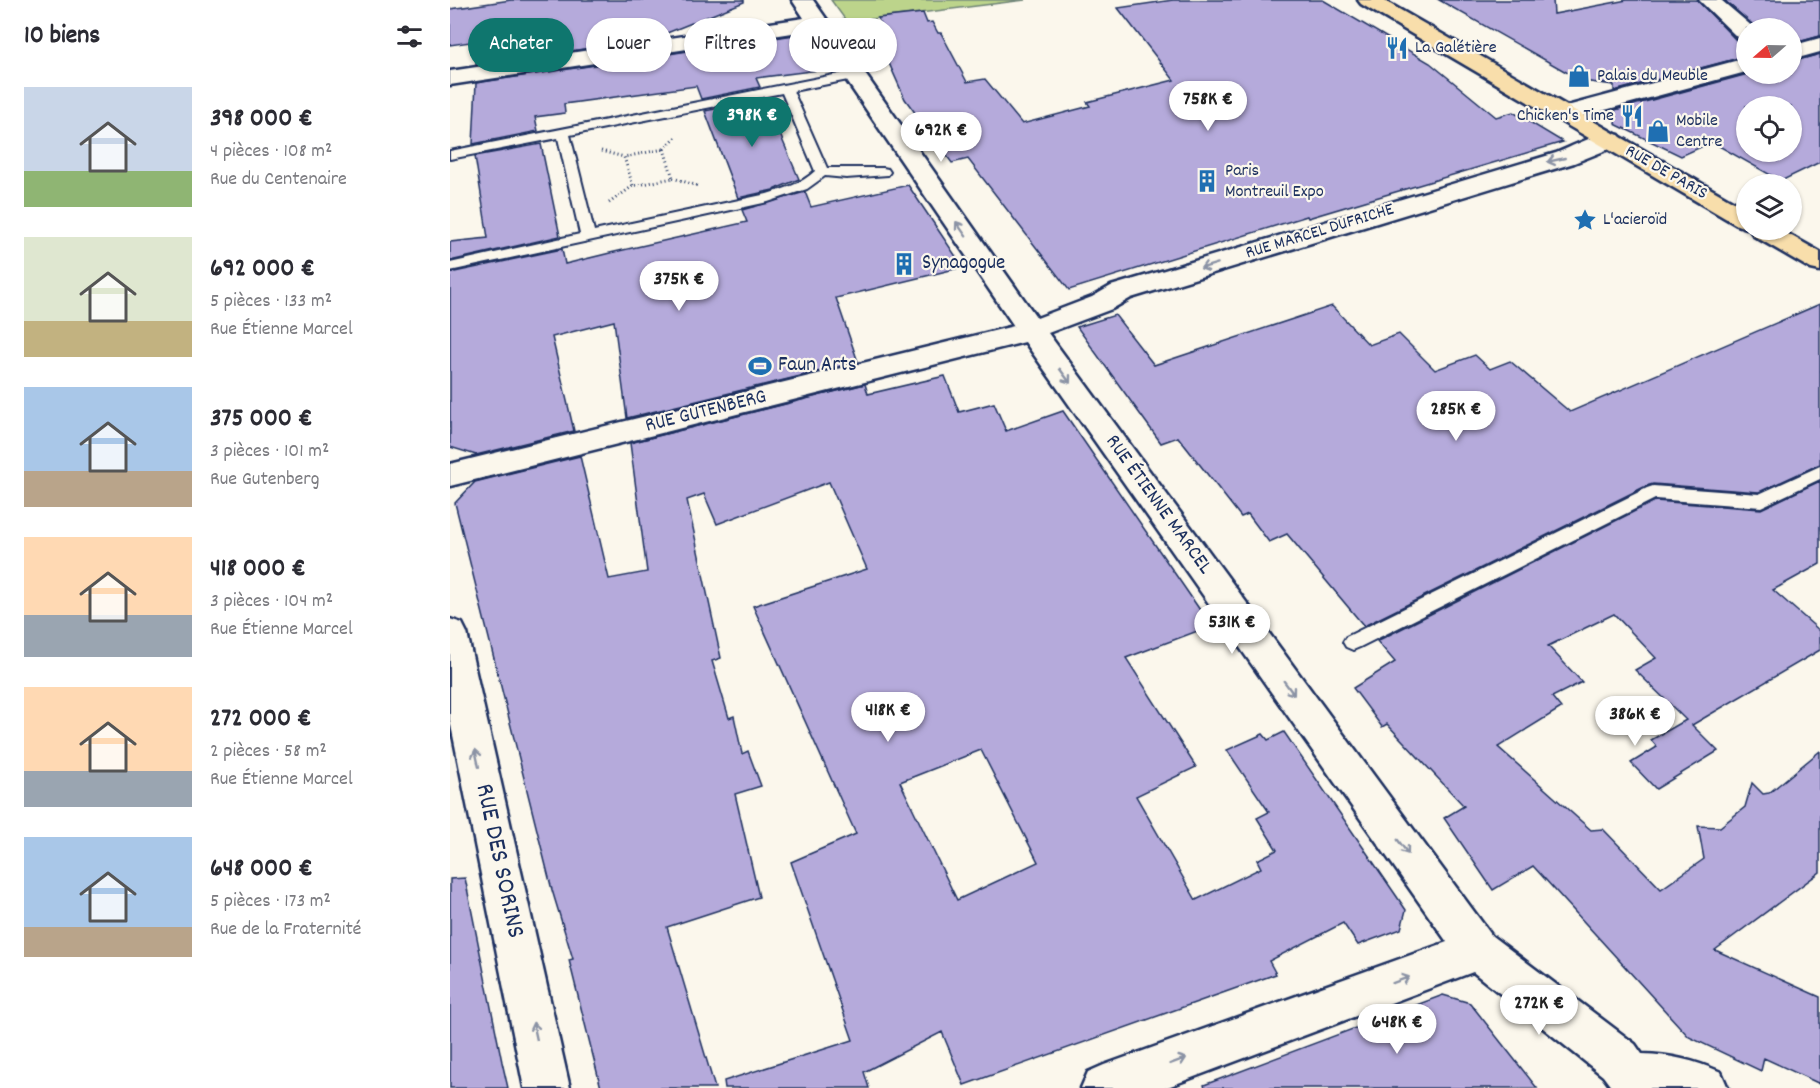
<!DOCTYPE html>
<html lang="fr">
<meta charset="utf-8">
<style>
:root{--surface:#fff;--page:#f2f2f3;--text:#2b2b33;--muted:#7c7c81;--accent:#0f766e}
body{margin:0;font-family:Dekko,sans-serif;background:var(--page);color:var(--text);height:100vh;display:flex;flex-direction:column;font-size:22px;white-space:nowrap}
*{box-sizing:border-box;margin:0}
p{font-size:20px;color:var(--muted)}
.icon{flex:none;width:33px;height:33px;fill:none;stroke:currentColor;stroke-width:2;stroke-linecap:round;stroke-linejoin:round}
.map{position:relative;flex:1;overflow:hidden}
.panel{display:flex;flex-direction:column;background:var(--surface);width:450px}
.panel>*{flex:none}
.hud{position:absolute;left:18px;top:18px;width:570px;height:54px;display:flex;gap:12px}
.needle{width:39px;rotate:250deg}
.fabs{position:absolute;left:1286px;top:18px;display:grid;gap:12px}
.fabs a{display:grid;place-items:center;width:66px;height:66px;border-radius:50%;background:var(--surface);box-shadow:0 2px 4px #0004;font-size:30px}
.price{position:absolute;translate:-50% -51px;padding:0 14px;border-radius:21px;background:#fff;color:#222;font-size:20px;line-height:39px;filter:drop-shadow(0 2px 3px #0008)}
.price::after{content:'';position:absolute;left:50%;top:36px;width:18px;height:14px;margin-left:-9px;background:inherit;clip-path:polygon(0 0,100% 0,50% 100%)}
.price.selected{background:var(--accent);color:#fff}
ul{padding:0;list-style:none}
li{display:flex;align-items:center;gap:18px;height:150px;padding:0 24px}
li span{display:grid;place-items:center;flex:none;width:168px;height:120px;border-radius:0px;color:#555}
li>.icon{margin-inline-start:auto}
span .icon{width:72px;height:72px;fill:#fffc;stroke-width:1}
li b{font-size:26px}
h2{display:flex;justify-content:space-between;align-items:center;height:72px;padding:0 24px;font-size:26px}
.pill{padding:0 21px;border-radius:27px;background:var(--surface);box-shadow:0 2px 4px #0004;font-size:21px;line-height:54px}
.pill.selected{background:var(--accent);color:#fff}
main{display:flex;flex:1;min-height:0}
.map>svg:first-child{display:block}
</style>
<main>
<section class="panel">
<h2>10 biens<svg class="icon" aria-label="filters" viewBox="0 0 24 24"><path d="M4 7h16M4 17h16"/><circle cx="9" cy="7" r="2"/><circle cx="15" cy="17" r="2"/></svg></h2>
<ul>
<li><span style="background:linear-gradient(#c9d6e8 70%,#8fb573 0)"><svg class="icon" aria-label="home" viewBox="0 0 24 24"><path d="M3 11l9-7 9 7M6 9v11h12V9"/></svg></span><div><b>398 000 €</b><p>4 pièces · 108 m²</p><p>Rue du Centenaire</p></div></li>
<li><span style="background:linear-gradient(#dfe7d0 70%,#c2b280 0)"><svg class="icon" aria-label="home" viewBox="0 0 24 24"><path d="M3 11l9-7 9 7M6 9v11h12V9"/></svg></span><div><b>692 000 €</b><p>5 pièces · 133 m²</p><p>Rue Étienne Marcel</p></div></li>
<li><span style="background:linear-gradient(#a9c7e8 70%,#b9a48a 0)"><svg class="icon" aria-label="home" viewBox="0 0 24 24"><path d="M3 11l9-7 9 7M6 9v11h12V9"/></svg></span><div><b>375 000 €</b><p>3 pièces · 101 m²</p><p>Rue Gutenberg</p></div></li>
<li><span style="background:linear-gradient(#ffd9b3 65%,#9aa5b1 0)"><svg class="icon" aria-label="home" viewBox="0 0 24 24"><path d="M3 11l9-7 9 7M6 9v11h12V9"/></svg></span><div><b>418 000 €</b><p>3 pièces · 104 m²</p><p>Rue Étienne Marcel</p></div></li>
<li><span style="background:linear-gradient(#ffd9b3 70%,#9aa5b1 0)"><svg class="icon" aria-label="home" viewBox="0 0 24 24"><path d="M3 11l9-7 9 7M6 9v11h12V9"/></svg></span><div><b>272 000 €</b><p>2 pièces · 58 m²</p><p>Rue Étienne Marcel</p></div></li>
<li><span style="background:linear-gradient(#a9c7e8 75%,#b9a48a 0)"><svg class="icon" aria-label="home" viewBox="0 0 24 24"><path d="M3 11l9-7 9 7M6 9v11h12V9"/></svg></span><div><b>648 000 €</b><p>5 pièces · 173 m²</p><p>Rue de la Fraternité</p></div></li>
</ul>
</section>
<div class="map">
<svg width="1370" height="1088" viewBox="0 0 1370 1088">
<rect width="100%" height="100%" fill="#fbf7ec"/>
<filter id="ink" filterUnits="userSpaceOnUse"><feTurbulence type="fractalNoise" baseFrequency=".0167" numOctaves="2"/><feDisplacementMap in="SourceGraphic" scale="12" xChannelSelector="R" yChannelSelector="G"/><feConvolveMatrix kernelMatrix="1 2 1 2 8 2 1 2 1" color-interpolation-filters="sRGB"/></filter>
<g filter="url(#ink)">
<path fill="#bcd48b" stroke="#6c8274" stroke-width="1.5" d="M381,0H575L397,22Z"/>
<g fill="#b5aadb" stroke="#1b2f5e" stroke-width="1.5" fill-rule="evenodd">
<path d="M61,0H294V2L202,39L26,65L27,41L0,45V9Z"/>
<path d="M723,0H873L980,63L1046,117L1063,112L1113,142L858,218L857,216L619,290L518,159L502,163L455,99L430,43L434,42L429,31L433,30L428,18L473,13L477,23L482,22L488,33H491L517,82L535,79L572,124L640,106L637,102L724,80L668,8Z"/>
<path d="M989,0H1103L1104,14L1177,0H1247L1286,40L1296,41V56L1164,91V85L1132,81Z"/>
<path d="M1274,0H1370V36L1341,44V28H1306Z"/>
<path d="M344,35L356,38L377,69L306,78L310,87L251,99L246,86L114,104L115,113L85,117L88,131L23,144L26,83Z"/>
<path d="M1370,54V162L1331,181L1262,142L1231,156L1165,124V110L1298,74H1341V62ZM1296,106H1341V152H1296Z"/>
<path d="M315,99L349,179L323,190L288,198L255,111Z"/>
<path d="M91,144L110,236L0,261V242L38,238L25,156Z"/>
<path d="M458,185L513,267L386,298L408,362L177,418L164,321L102,337L124,431L26,455L0,447V273L112,249L115,264L160,253L297,222L292,210L355,192L361,207Z"/>
<path d="M1370,304V464L1309,492L1203,484L1196,486L914,626L837,534L819,542L798,514L791,517L728,437L711,443L627,327L665,315L704,365L882,306L919,345L949,334L985,370L1025,355L1040,369L1060,361L1120,412Z"/>
<path d="M495,376L509,412L544,403L556,431L613,411L761,626L676,658L746,767L686,796L746,900L811,868L807,860L827,850L807,818L819,812L777,750L813,734L818,740L834,732L956,910L951,929L908,945L893,923L819,961L826,974L514,1085L492,1032L414,1072L419,1088H275L274,1081L403,1040L341,862L406,834L303,606L417,569L379,482L267,524L254,494L237,500L271,658L262,661L279,718L284,716L292,754L298,751L311,786L285,794L309,897L217,927L265,1088H151L119,960L123,959L102,890L5,503L25,482L130,456L159,579L197,572L180,443L415,384L418,394ZM531,750L588,862L507,900L450,782Z"/>
<path d="M1370,481V564L1323,590L1370,631V650L1242,725L1268,751L1206,789L1181,763L1207,747L1201,740L1236,720L1185,670L1206,658L1164,614L1098,646L1132,682L1102,697L1111,708L1048,747L1141,830L1153,829L1211,889L1254,859L1248,826L1270,827L1295,807L1302,783L1313,794L1319,793L1370,751V872L1265,950L1370,997V1084L1314,1058L1311,1071L1239,1037L1083,866L1043,890L994,818L1014,806L937,724L932,727L903,688L945,662L927,641L1205,501L1311,509Z"/>
<path d="M15,878L52,1062L58,1088H0V879Z"/>
<path d="M993,995L1020,1003L1087,1088H755L754,1085Z"/>
</g>
<g fill="none" stroke-linecap="round" stroke-linejoin="round">
<g stroke="#1b2f5e" stroke-width="4">
<g id="lane">
<path d="M404,71L410,75L408,78L343,91L377,168H433L438,169L440,172L438,175L396,178L375,176L357,189L318,202L0,271V263L130,234L108,138L0,159V151ZM332,93L365,171C351,184 334,189 317,194L144,231L120,135Z"/>
<path d="M1370,466V479L1311,507L1205,499L910,647L903,650L896,647L893,642L896,637L1197,488L1203,486L1309,494Z"/>
</g>
</g>
<g stroke="#1b2f5e" stroke-width="5">
<g id="street">
<path d="M342,0H363L587,318L642,297L661,286L1106,153C1125,146 1150,130 1169,135L1173,140L1169,145L1124,163L681,298L662,309L598,333L1042,936L1185,1044L1192,1054C1222,1055 1243,1060 1271,1072L1278,1088H1162L1153,1076L1023,972L715,1088H631L638,1072L654,1065L997,942L575,342L0,486V464L564,326L362,30L0,85V71L354,18Z"/>
<path d="M1249,0H1271L1304,28H1296V39L1288,38Z"/>
<path d="M1370,38V52L1341,60V46Z"/>
<path d="M1296,58V72L1114,121L1106,119L1102,114L1106,109Z"/>
<path d="M0,619L12,623L17,633L120,1088H74L0,720Z"/>
</g>
</g>
<g stroke="#1b2f5e" stroke-width="5">
<g id="primary">
<path d="M908,0H933L1296,209V228L1287,225L911,4Z"/>
<path d="M1300,230H1331L1370,252V271L1361,269L1304,236Z"/>
</g>
</g>
<g stroke="#1b2f5e" stroke-width="3" stroke-dasharray="1 3" stroke-linecap="butt">
<path d="M214,149L226,137"/>
<path d="M214,149L223,178L183,186L174,157Z"/>
<path d="M151,151L174,157"/>
<path d="M223,178L248,186"/>
<path d="M159,203L183,186"/>
</g>
<use href="#lane" fill="#fbf7ec" fill-rule="evenodd"/>
<use href="#street" fill="#fbf7ec" fill-rule="evenodd"/>
<use href="#primary" fill="#f8deab" fill-rule="evenodd"/>
</g>
<defs><path id="oneway-shaft" d="M-6 0H5M1.5-3L5.5 0L1.5 3" fill="none" stroke-width="1.6" stroke-linecap="round" stroke-linejoin="round" transform="scale(1.5)"/></defs>
<g stroke="#8b93a5">
<use href="#oneway-shaft" transform="translate(1106 160) rotate(167)"/>
<use href="#oneway-shaft" transform="translate(511 229) rotate(-125)"/>
<use href="#oneway-shaft" transform="translate(759 266) rotate(163)"/>
<use href="#oneway-shaft" transform="translate(615 376) rotate(54)"/>
<use href="#oneway-shaft" transform="translate(839 688) rotate(54)"/>
<use href="#oneway-shaft" transform="translate(27 758) rotate(-102)"/>
<use href="#oneway-shaft" transform="translate(953 847) rotate(54)"/>
<use href="#oneway-shaft" transform="translate(951 980) rotate(-20)"/>
<use href="#oneway-shaft" transform="translate(85 1031) rotate(-102)"/>
<use href="#oneway-shaft" transform="translate(728 1061) rotate(-20)"/>
</g>
</g>
<defs>
<g id="restaurant-bare" transform="scale(1.8)"><path d="M-5-6h1v4h1v-4h1v4h1v-4h1v5L-1.5 .5V6h-2V.5L-5-1ZM5-6V6H3V1.5H1.5Q1.5-4 5-6Z" fill="#1f6fb2" stroke="#fbf7ec" stroke-width="2.5" paint-order="stroke"/></g>
<g id="shop-bare" transform="scale(1.8)"><path d="M-5-2.5h2.3a2.7 3.5 0 0 1 5.4 0H5L5.5 6h-11ZM-1.5-2.5h3a1.5 2.3 0 0 0-3 0Z" fill="#1f6fb2" stroke="#fbf7ec" stroke-width="2.5" paint-order="stroke"/></g>
<g id="building-bare" transform="scale(1.8)"><path d="M-4-6H4V6H1V3H-1V6H-4ZM-2.5-4.3h1.7v1.8h-1.7ZM.8-4.3h1.7v1.8H.8ZM-2.5-1h1.7V.8h-1.7ZM.8-1h1.7V.8H.8Z" fill="#1f6fb2" stroke="#fbf7ec" stroke-width="2.5" paint-order="stroke"/></g>
<g id="sight-bare" transform="scale(1.8)"><path d="M0-6L1.8-2.2L6-1.7L2.9 1.2L3.7 5.4L0 3.3L-3.7 5.4L-2.9 1.2L-6-1.7L-1.8-2.2Z" fill="#1f6fb2" stroke="#fbf7ec" stroke-width="2.5" paint-order="stroke"/></g>
<g id="stadium-bare" transform="scale(1.8)"><path d="M0-5a6.5 5 0 1 0 0 10a6.5 5 0 1 0 0-10ZM-3.5-1.8h7v3.6h-7Z" fill="#1f6fb2" stroke="#fbf7ec" stroke-width="2.5" paint-order="stroke"/></g>
</defs>
<g fill-rule="evenodd">
<use href="#restaurant-bare" x="947" y="48"/>
<use href="#shop-bare" x="1129" y="76"/>
<use href="#restaurant-bare" x="1182" y="116"/>
<use href="#shop-bare" x="1208" y="131"/>
<use href="#building-bare" x="757" y="181"/>
<use href="#sight-bare" x="1135" y="220"/>
<use href="#building-bare" x="454" y="264"/>
<use href="#stadium-bare" x="310" y="366"/>
</g>
<g text-anchor="middle" dominant-baseline="central" stroke-width="4.5" stroke-linejoin="round" paint-order="stroke">
<g font-size="18" fill="#1b2f5e" stroke="#fbf7ec" text-anchor="start">
<text x="965" y="48">La Galétière</text>
<text x="1147" y="76">Palais du Meuble</text>
<text x="1164" y="116" text-anchor="end">Chicken's Time</text>
<text x="1226" y="121">Mobile<tspan x="1226" dy="21">Centre</tspan></text>
<text x="775" y="171">Paris<tspan x="775" dy="21">Montreuil Expo</tspan></text>
<text x="1153" y="220">L'acieroïd</text>
</g>
<g font-size="18" fill="#1b2f5e" stroke="#fbf7ec">
<text transform="translate(1216 173) rotate(30)">RUE DE PARIS</text>
<text transform="translate(870 232) rotate(-17)">RUE MARCEL DUFRICHE</text>
</g>
<g font-size="21" fill="#1b2f5e" stroke="#fbf7ec" text-anchor="start">
<text x="472" y="264">Synagogue</text>
<text x="328" y="366">Faun Arts</text>
</g>
<g font-size="21" fill="#1b2f5e" stroke="#fbf7ec">
<text transform="translate(256 412) rotate(-14)">RUE GUTENBERG</text>
<text transform="translate(708 505) rotate(54)">RUE ÉTIENNE MARCEL</text>
</g>
<g font-size="26" fill="#1b2f5e" stroke="#fbf7ec">
<text transform="translate(49 861) rotate(78)">RUE DES SORINS</text>
</g>
</g>
</svg>
<div class="fabs">
<a><svg class="needle" viewBox="-14 -14 28 28"><path d="M0-13l5 13h-10z" fill="#e53935"/><path d="M0 13l5-13h-10z" fill="#7c7c81"/></svg></a>
<a><svg class="icon" aria-label="locate" viewBox="0 0 24 24"><circle cx="12" cy="12" r="6"/><path d="M12 2v4M12 18v4M2 12h4M18 12h4"/></svg></a>
<a><svg class="icon" aria-label="layers" viewBox="0 0 24 24"><path d="M12 4l9 5-9 5-9-5zM3 14l9 5 9-5"/></svg></a>
</div>
<b class="price" style="left:758px;top:132px">758K €</b>
<b class="price selected" style="left:302px;top:148px">398K €</b>
<b class="price" style="left:491px;top:163px">692K €</b>
<b class="price" style="left:229px;top:312px">375K €</b>
<b class="price" style="left:1006px;top:442px">285K €</b>
<b class="price" style="left:782px;top:655px">531K €</b>
<b class="price" style="left:438px;top:743px">418K €</b>
<b class="price" style="left:1185px;top:747px">386K €</b>
<b class="price" style="left:1089px;top:1036px">272K €</b>
<b class="price" style="left:947px;top:1055px">648K €</b>
<div class="hud">
<a class="pill selected">Acheter</a>
<a class="pill">Louer</a>
<a class="pill">Filtres</a>
<a class="pill">Nouveau</a>
</div>
</div>
</main>
